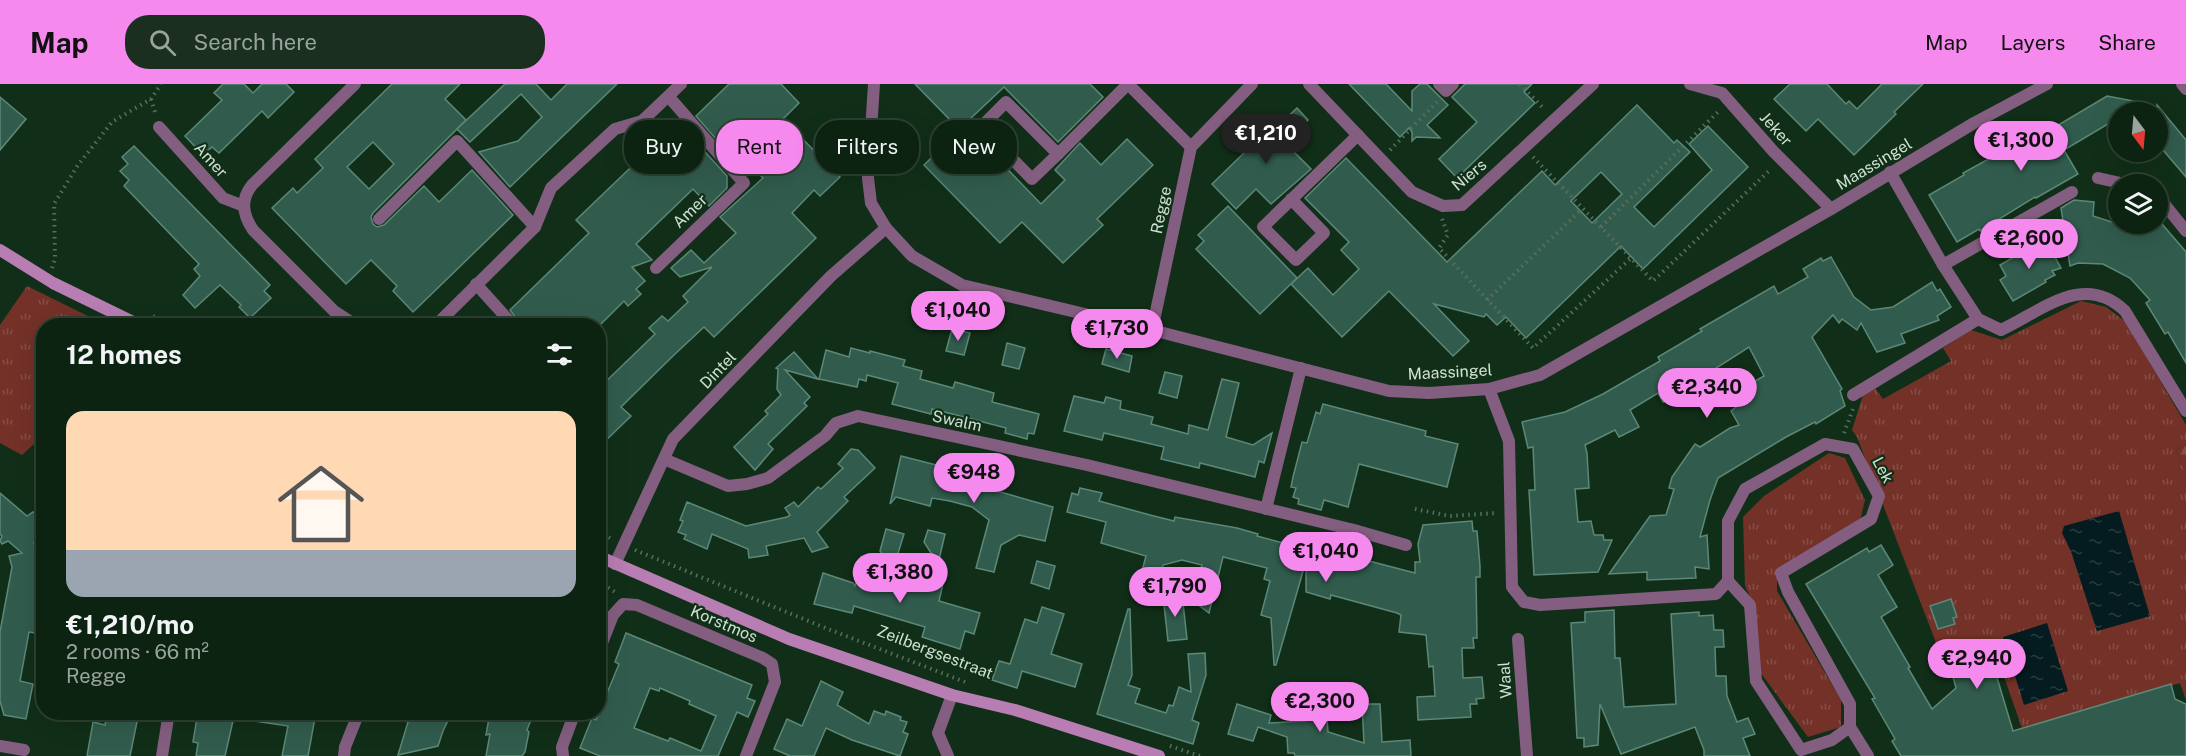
<!DOCTYPE html>
<meta charset="utf-8">
<style>
:root{--surface:#0d2312;--page:#1b2f20;--text:#f1f3f6;--muted:#9aa49f;--line:#2d4032;--accent:#f589ee}
body{margin:0;font-family:"Public Sans",sans-serif;background:var(--page);color:var(--text);height:100vh;display:flex;flex-direction:column;font-size:22px;white-space:nowrap}
*{box-sizing:border-box;margin:0}
p{font-size:20px;color:var(--muted)}
.icon{flex:none;width:33px;height:33px;fill:none;stroke:currentColor;stroke-width:2;stroke-linecap:round;stroke-linejoin:round}
.map{position:relative;flex:1;overflow:hidden}
.panel{position:absolute;left:36px;top:234px;width:570px;height:402px;display:flex;flex-direction:column;background:var(--surface);border-radius:24px;box-shadow:0 6px 24px #0002,0 0 0 2px var(--line)}
.panel>*{flex:none}
.hud{position:absolute;left:624px;top:36px;width:570px;height:54px;display:flex;gap:12px}
.needle{width:39px;rotate:164deg}
.fabs{position:absolute;left:2108px;top:18px;display:grid;gap:12px}
.fabs a{display:grid;place-items:center;width:60px;height:60px;border-radius:50%;background:var(--surface);box-shadow:0 6px 24px #0002,0 0 0 2px var(--line);font-size:30px}
.price{position:absolute;translate:-50% -51px;padding:0 14px;border-radius:21px;background:var(--accent);color:#111;font-size:20px;line-height:39px;filter:drop-shadow(0 2px 3px #0008)}
.price::after{content:'';position:absolute;left:50%;top:36px;width:18px;height:14px;margin-left:-9px;background:inherit;clip-path:polygon(0 0,100% 0,50% 100%)}
.price.selected{background:#222;color:#fff}
ul{padding:0;list-style:none}
li{display:grid;align-content:center;gap:12px;height:318px;padding:0 30px}
li+li{border-top:2px solid var(--line)}
li span{display:grid;place-items:center;height:186px;border-radius:18px;color:#555}
li>.icon{margin-inline-start:auto}
span .icon{width:108px;height:108px;fill:#fffc;stroke-width:1}
li b{font-size:26px}
h2{display:flex;justify-content:space-between;align-items:center;height:72px;padding:0 30px;font-size:26px}
.chip{padding:0 21px;border-radius:24px;background:var(--surface);box-shadow:0 6px 24px #0002,0 0 0 2px var(--line);font-size:21px;line-height:54px}
.chip.selected{background:var(--accent);color:#111}
header{display:flex;align-items:center;gap:36px;box-sizing:border-box;height:84px;padding:0 30px;background:var(--accent);color:#111}
header strong{font-size:28px}
nav{display:flex;gap:33px;margin-inline-start:auto;font-size:21px}
.search{width:420px;height:54px;background:var(--page);display:flex;align-items:center;gap:15px;box-sizing:border-box;padding:0 21px;border-radius:24px;color:var(--muted);font-size:22px}
.map>svg:first-child{display:block}
</style>
<header>
<strong>Map</strong>
<div class="search"><svg class="icon" aria-label="search" viewBox="0 0 24 24"><circle cx="10" cy="10" r="6"/><path d="M15 15l6 6"/></svg>Search here</div>
<nav><a>Map</a><a>Layers</a><a>Share</a></nav>
</header>
<div class="map">
<svg width="2186" height="672" viewBox="0 0 2186 672">
<defs>
<pattern id="grass-tufts" width="24" height="20" patternUnits="userSpaceOnUse" patternTransform="scale(1.5)"><rect width="24" height="20" fill="#733128"/><path d="M3 7l-1-3M5 7V3M7 7l1-3M15 17l-1-3M17 17v-4M19 17l1-3" fill="none" stroke="#864f46"/></pattern>
<pattern id="forest-firs" width="22" height="20" patternUnits="userSpaceOnUse" patternTransform="scale(1.5)"><rect width="22" height="20" fill="#733128"/><path d="M5 1l3.5 6h-7zM16 11l3.5 6h-7z" fill="#864f46"/></pattern>
<pattern id="water-ripples" width="26" height="14" patternUnits="userSpaceOnUse" patternTransform="scale(1.5)"><rect width="26" height="14" fill="#041b1f"/><path d="M2 4q2-2 4 0t4 0M15 11q2-2 4 0t4 0" fill="none" stroke="#283c3f"/></pattern>
</defs>
<rect width="100%" height="100%" fill="#112f18"/>
<g fill="url(#grass-tufts)" fill-rule="evenodd">
<path d="M27,202L106,241L44,242L43,352L22,371L0,359V241Z"/>
<path d="M2081,217L2106,223L2126,238L2186,341V361L2176,366L2186,387V616L2180,599L2023,647L1995,567L1945,582L1857,353L1852,346L1863,311L1875,304L1883,315L1951,277L1943,264L1971,246L2002,256ZM2067,460L2150,532L2097,547L2071,467Z"/>
<path d="M1829,369L1845,374L1865,416L1860,437L1777,486V507L1841,616V643L1808,653L1760,588L1756,524L1745,502L1743,433L1764,412Z"/>
</g>
<path fill="url(#forest-firs)" d="M2186,361V387L2176,366Z"/>
<g fill="url(#water-ripples)">
<path d="M2119,427L2150,532L2097,547L2071,467L2062,449L2064,442Z"/>
<path d="M2047,539L2068,607L2024,621L2003,553Z"/>
</g>
<g fill="#315c4d" stroke="#5c8878" stroke-width="1.5" fill-rule="evenodd">
<path d="M223,0H244L253,9L262,0H286L294,8L268,34L262,27L219,69L212,63L203,71L185,52L222,16L214,9Z"/>
<path d="M392,0H460L445,15L466,36L373,129L371,133L373,140L377,143L384,141L424,102L439,118L472,86L513,131L413,228L393,207L397,202L371,176L346,200L272,124L293,104L297,109L323,84L315,75ZM373,58L394,80L369,105L347,83Z"/>
<path d="M505,0H536L551,16L567,0H617L510,103L479,68L518,57L542,33L521,10L470,58L457,45Z"/>
<path d="M729,0H781L799,19L783,35L840,93L820,112L814,106L792,129L816,154L714,253L704,243L675,270L621,323L631,332L598,364V305L655,250L649,244L662,232L668,237L688,218L683,212L712,183L680,193L671,184L691,166L704,179L736,149L720,133L763,94L729,59L728,69L696,32Z"/>
<path d="M915,0H1090L1103,13L1058,58L1004,3L954,50L950,36Z"/>
<path d="M1349,0H1386L1412,27V7L1420,0H1427L1448,21L1427,41L1440,54L1416,53L1412,57V48L1409,44L1400,53Z"/>
<path d="M1465,0H1532L1524,8L1535,19L1457,94L1439,75L1477,38L1452,13Z"/>
<path d="M1790,0H1827L1846,20L1849,17L1857,25L1882,0H1923L1894,28L1896,30L1854,71L1818,35L1806,47L1774,15Z"/>
<path d="M2107,12L2144,19L2127,28H2118V34L2064,66L2078,90L2036,114L2035,113L1980,147L1979,145L1957,158L1929,111L1964,91L1963,89L2038,48L2040,52Z"/>
<path d="M0,13L26,35L0,66Z"/>
<path d="M1637,21L1674,59L1677,56L1690,68L1634,123L1654,143L1712,86L1689,60L1708,42L1748,83L1643,185L1621,162L1526,254L1506,233L1497,241L1486,230L1484,233L1434,220L1469,257L1453,272L1389,207L1342,253L1291,200L1308,184L1333,211L1359,185L1341,166L1349,158L1305,114L1346,74L1447,178L1542,87L1555,101ZM1601,88L1622,110L1592,139L1571,117Z"/>
<path d="M2157,21L2186,56V93L2157,59Z"/>
<path d="M1297,24L1308,36L1286,60L1311,85L1271,120L1256,105L1236,125L1212,100L1278,36L1281,39Z"/>
<path d="M678,38L727,92V104L709,122L693,105L636,160L652,176L632,183L645,197L636,205L641,210L628,222L624,217L599,242H522L510,226L589,149L576,136Z"/>
<path d="M965,41L1041,120L1065,96L1055,86L1080,59L1101,81L1127,55L1153,81L1097,135L1103,141L1063,179L1022,138L1000,159L924,81Z"/>
<path d="M134,62L270,201L264,207L271,214L250,234L239,223L241,221L220,201L195,224L183,211L200,192L194,185L199,180L124,102L129,96L120,87L128,80L122,73Z"/>
<path d="M2074,116L2094,118L2093,132L2118,140H2162L2186,168V279L2168,248L2165,250L2146,219L2150,216L2130,194L2103,180L2078,179L2070,182L2061,124Z"/>
<path d="M1228,122L1297,194L1260,230L1196,165L1204,157L1198,151Z"/>
<path d="M2045,155L2061,184L2052,187L2055,191L2045,196L2046,198L2013,217L2000,196L2006,192L2000,181Z"/>
<path d="M1831,173L1854,213L1871,226L1893,223L1932,198L1937,207L1940,205L1951,223L1937,232L1939,236L1901,250L1905,259L1877,268L1861,239L1857,246L1842,235L1839,239L1833,231L1812,253L1842,305L1840,307L1845,322L1816,340L1815,338L1786,353L1718,394L1710,416L1700,453L1707,451L1709,485L1695,483L1696,494L1647,496V488L1609,490L1650,432L1666,431L1674,405L1669,404L1672,393L1695,360L1700,363L1730,344L1739,341L1731,327L1736,323L1729,312L1764,292L1749,263L1693,299L1686,296L1682,306L1679,308L1680,311L1673,315L1663,318L1658,309L1630,326L1639,343L1619,353L1615,346L1585,361L1587,369L1589,404L1575,405L1578,438L1591,437L1594,451H1603L1604,456H1612L1598,488L1534,491L1529,406H1535L1533,363L1528,364L1522,338L1565,328L1603,310L1660,277L1658,273L1702,247L1700,245L1774,202L1778,210L1808,193L1803,185L1821,174L1823,177Z"/>
<path d="M952,245L970,249L964,271L946,267Z"/>
<path d="M1007,259L1025,264L1019,285L1002,281Z"/>
<path d="M851,264L870,269V267L905,276L903,282L922,287L920,295L953,304L955,298L994,309L992,318L1039,330L1034,350L1028,349L1027,355L1005,349L1006,344L968,334L932,325L931,330L892,320L898,299L867,291L866,297L859,295L857,303L819,295L826,266L849,273Z"/>
<path d="M1106,265L1132,272L1129,288L1102,280Z"/>
<path d="M794,268L818,295L785,286L810,313L804,319L807,322L768,360L773,365L755,386L734,363L768,330L765,327L781,311L777,305L778,285L776,284Z"/>
<path d="M1165,288L1182,292L1177,314L1159,309Z"/>
<path d="M1222,295L1239,299L1226,353L1253,361L1272,349L1264,379L1259,377L1255,393L1200,379L1199,384L1161,375L1164,363L1104,349L1102,356L1064,347L1074,312L1104,319L1106,313L1121,317L1120,325L1153,333L1151,340L1188,350L1189,341L1208,346Z"/>
<path d="M1323,320L1426,347L1425,352L1458,360L1447,403L1359,380L1348,423L1324,416L1321,426L1298,420L1299,415L1293,413L1296,404L1291,403L1293,393L1302,358L1307,359L1316,328L1320,330Z"/>
<path d="M851,365L858,366L875,384L844,413L848,417L817,448L828,463L812,468L804,454L766,462L768,471L749,474L748,465L712,450L707,465L684,455L686,451L678,448L683,437L680,436L687,418L746,442L787,433L790,431L785,424L794,418L798,423L818,403L821,405L843,384L838,380Z"/>
<path d="M901,372L999,397L997,407L1053,423L1045,457L1019,451L1001,461L994,488L976,484L989,436L972,423L950,417L932,414L930,422L896,413L890,420Z"/>
<path d="M1080,404L1102,409L1099,417L1150,431L1174,437L1175,433L1237,444L1258,450L1257,452L1364,481L1365,476L1415,489V478H1420L1418,460L1423,441L1472,437L1473,447H1477L1480,482V493H1476L1477,554H1473L1474,564H1462L1463,594L1482,593L1484,614L1476,615L1477,620H1470L1471,633L1418,636L1417,613L1435,612L1433,582L1429,583L1426,551L1399,548L1401,531L1397,529L1331,511L1330,515L1306,508V477L1276,581H1274L1271,534L1261,531L1270,497L1264,495L1267,484L1223,473L1209,529L1193,517L1202,481L1182,476L1163,481L1156,506L1138,502L1146,472L1101,459L1106,438L1067,428L1072,409L1078,411Z"/>
<path d="M0,409L27,432L33,428L44,437V440L37,444L41,456L34,459L44,486V507L35,549L29,548L20,597L33,600L26,635L4,631L0,617V548L12,483L9,472L22,469L8,457L2,460L0,457L2,452L0,450Z"/>
<path d="M886,445L904,450L894,482L880,467Z"/>
<path d="M928,446L945,450L938,480L924,458Z"/>
<path d="M1881,461L1893,481L1878,491L1897,523L1881,533L1910,583L1908,584L1932,625L1956,604L1950,582L1990,570L2013,647L2171,600L2175,615L2186,620V672H1901L1892,657L1895,655L1872,615L1875,614L1806,500L1867,464L1869,468Z"/>
<path d="M1037,477L1055,482L1049,505L1031,499Z"/>
<path d="M861,483L923,502L925,495L943,500L939,517L980,529L974,550L965,547L960,565L922,553L925,543L854,522L852,529L814,520L823,489L853,499L855,502Z"/>
<path d="M1182,510L1187,555L1168,557L1163,512Z"/>
<path d="M1951,515L1957,533L1953,534L1955,540L1938,545L1930,522Z"/>
<path d="M1042,523L1064,530L1051,570L1082,580L1075,603L1022,587L1017,604L992,596L999,577L1010,580L1025,535L1037,539Z"/>
<path d="M1128,525H1130L1132,591L1128,601L1140,605L1135,619L1166,629L1169,621L1173,622L1179,603L1191,608L1188,570L1205,569L1206,591L1192,636L1199,639L1193,660L1097,630Z"/>
<path d="M1614,526L1615,574H1620L1624,623L1676,620L1671,530L1699,528V532L1713,531L1714,546H1723L1724,563H1715L1716,592H1726L1727,612L1737,638L1748,634L1755,650L1743,654L1750,672H1704V666L1695,643L1621,670L1600,620L1598,661L1584,663V654H1577L1571,539L1585,538V528Z"/>
<path d="M626,549L752,601L747,614L755,617L748,633L737,628L718,672H600L580,664L592,634L596,636L619,580L615,578ZM650,604L659,607L660,604L690,617L689,620L716,632L701,667L670,654L668,657L634,644Z"/>
<path d="M821,597L843,608L837,621L869,640L874,627L885,631L886,627L901,633L900,636L907,638L903,648L908,650L900,672L852,656L826,644L814,672H790L774,665L787,635L802,642Z"/>
<path d="M1237,620L1271,631L1269,639L1305,637L1304,621L1326,620L1328,648L1364,659L1362,620H1380L1382,658L1410,656L1411,672H1295L1294,669H1288L1287,653L1258,643L1253,657L1228,650Z"/>
<path d="M107,628H139L130,672H87L93,638L105,641Z"/>
<path d="M198,628H235L225,672H196L198,659L193,658Z"/>
<path d="M255,628H316L308,672H282L288,642L255,637Z"/>
<path d="M411,628H452L443,647L438,662L398,671Z"/>
<path d="M490,628H534L527,646L529,648L525,668L522,672H486L490,650L486,651Z"/>
</g>
<g fill="none" stroke-linecap="round" stroke-linejoin="round">
<g stroke="#57705c" stroke-width="4" stroke-dasharray="1.5 4.5" stroke-linecap="butt">
<path d="M1520,0L1544,25"/>
<path d="M151,15L156,31"/>
<path d="M1390,66L1437,18"/>
<path d="M1533,73L1653,197L1771,85"/>
<path d="M1442,135L1448,151L1439,164L1533,264L1630,175"/>
<path d="M1601,143L1720,26"/>
<path d="M52,184L55,175L54,120L78,81L112,38L151,15L161,0"/>
<path d="M1487,216L1582,125"/>
<path d="M153,232L171,242"/>
<path d="M1844,349L1853,325"/>
<path d="M1415,425L1450,432L1497,429"/>
<path d="M598,448L612,455"/>
<path d="M635,466L828,545L965,598"/>
<path d="M598,497L615,508"/>
<path d="M1170,662L1200,672"/>
</g>
<g stroke="#845e80" stroke-width="12">
<path d="M1439,0L1446,7L1453,0"/>
<path d="M1006,18L1058,70L1032,95L981,43Z"/>
<path d="M1058,70L1128,0"/>
<path d="M2098,94L2125,100"/>
<path d="M2157,111L2186,147"/>
<path d="M1291,115L1324,149L1296,176L1263,143L1358,51"/>
<path d="M379,135L457,57L535,143"/>
<path d="M1943,181L2072,108"/>
<path d="M656,184L744,99L669,13"/>
<path d="M476,200L514,242"/>
<path d="M0,662L24,666"/>
</g>
<g stroke="#845e80" stroke-width="12">
<path d="M355,0L252,101C240,116 243,131 253,146L334,227L357,242"/>
<path d="M874,0L868,94L871,119L886,144L912,172L962,201L1152,246L1389,307L1429,309L1489,305L1540,291L1831,125L1974,39L2047,0"/>
<path d="M1128,0L1191,63"/>
<path d="M1309,0L1412,108L1443,122L1462,121L1593,0"/>
<path d="M1690,0L1722,9L1773,67L1831,125"/>
<path d="M2182,0L2186,5"/>
<path d="M159,43L223,114L244,122"/>
<path d="M1890,88L1943,181L1978,235L2001,246C2042,227 2084,187 2125,227L2186,327"/>
<path d="M435,242L535,143L551,104L615,45L642,37L681,0"/>
<path d="M1152,246L1191,63L1252,0"/>
<path d="M1489,305L1509,357L1512,503L1524,518L1540,521L1716,510L1728,497V437L1745,405L1825,360L1853,365L1879,412L1871,435L1781,489L1788,508L1850,620V643L1868,672"/>
<path d="M1853,311L1978,235"/>
<path d="M664,375L728,402L747,400L768,394L825,352L836,339L858,332L1087,381L1354,446L1406,461"/>
<path d="M1266,425L1301,284"/>
<path d="M615,480L673,355L831,192L886,144"/>
<path d="M1728,497L1750,521L1756,597L1801,666L1832,656L1850,643"/>
<path d="M1518,555L1527,672"/>
<path d="M598,569L613,531L623,520L637,521L763,574L772,580L775,598L746,672"/>
<path d="M162,672L169,628"/>
<path d="M344,672L345,663L359,628"/>
<path d="M563,672L562,663L575,628"/>
<path d="M948,672L938,649L952,611"/>
</g>
<g stroke="#b87db3" stroke-width="12">
<path d="M0,166L53,199L141,242"/>
<path d="M598,472L789,555L952,611L1015,626L1159,672"/>
</g>
</g>
<g text-anchor="middle" dominant-baseline="central" stroke-width="4.5" stroke-linejoin="round" paint-order="stroke">
<g font-size="16" fill="#cfe1d2" stroke="#112f18">
<text transform="translate(1776 45) rotate(48)">Jeker</text>
<text transform="translate(211 76) rotate(48)">Amer</text>
<text transform="translate(1874 80) rotate(-31)">Maassingel</text>
<text transform="translate(1469 91) rotate(-40)">Niers</text>
<text transform="translate(1161 126) rotate(-78)">Regge</text>
<text transform="translate(690 127) rotate(-44)">Amer</text>
<text transform="translate(718 286) rotate(-46)">Dintel</text>
<text transform="translate(1450 288) rotate(-3)">Maassingel</text>
<text transform="translate(957 337) rotate(12)">Swalm</text>
<text transform="translate(1883 386) rotate(62)">Lek</text>
<text transform="translate(724 540) rotate(23)">Korstmos</text>
<text transform="translate(935 568) rotate(21)">Zeilbergsestraat</text>
<text transform="translate(1505 596) rotate(-94)">Waal</text>
</g>
</g>
</svg>
<div class="fabs">
<a><svg class="needle" viewBox="-14 -14 28 28"><path d="M0-13l5 13h-10z" fill="#e53935"/><path d="M0 13l5-13h-10z" fill="#9aa49f"/></svg></a>
<a><svg class="icon" aria-label="layers" viewBox="0 0 24 24"><path d="M12 4l9 5-9 5-9-5zM3 14l9 5 9-5"/></svg></a>
</div>
<b class="price selected" style="left:1266px;top:81px">€1,210</b>
<b class="price" style="left:2021px;top:88px">€1,300</b>
<b class="price" style="left:2029px;top:186px">€2,600</b>
<b class="price" style="left:958px;top:258px">€1,040</b>
<b class="price" style="left:1117px;top:276px">€1,730</b>
<b class="price" style="left:1707px;top:335px">€2,340</b>
<b class="price" style="left:974px;top:420px">€948</b>
<b class="price" style="left:1326px;top:499px">€1,040</b>
<b class="price" style="left:900px;top:520px">€1,380</b>
<b class="price" style="left:1175px;top:534px">€1,790</b>
<b class="price" style="left:1977px;top:606px">€2,940</b>
<b class="price" style="left:1320px;top:649px">€2,300</b>
<div class="hud">
<a class="chip">Buy</a>
<a class="chip selected">Rent</a>
<a class="chip">Filters</a>
<a class="chip">New</a>
</div>
<section class="panel">
<h2>12 homes<svg class="icon" aria-label="filters" viewBox="0 0 24 24"><path d="M4 7h16M4 17h16"/><circle cx="9" cy="7" r="2"/><circle cx="15" cy="17" r="2"/></svg></h2>
<ul>
<li><span style="background:linear-gradient(#ffd9b3 75%,#9aa5b1 0)"><svg class="icon" aria-label="home" viewBox="0 0 24 24"><path d="M3 11l9-7 9 7M6 9v11h12V9"/></svg></span><div><b>€1,210/mo</b><p>2 rooms · 66 m²</p><p>Regge</p></div></li>
</ul>
</section>
</div>
